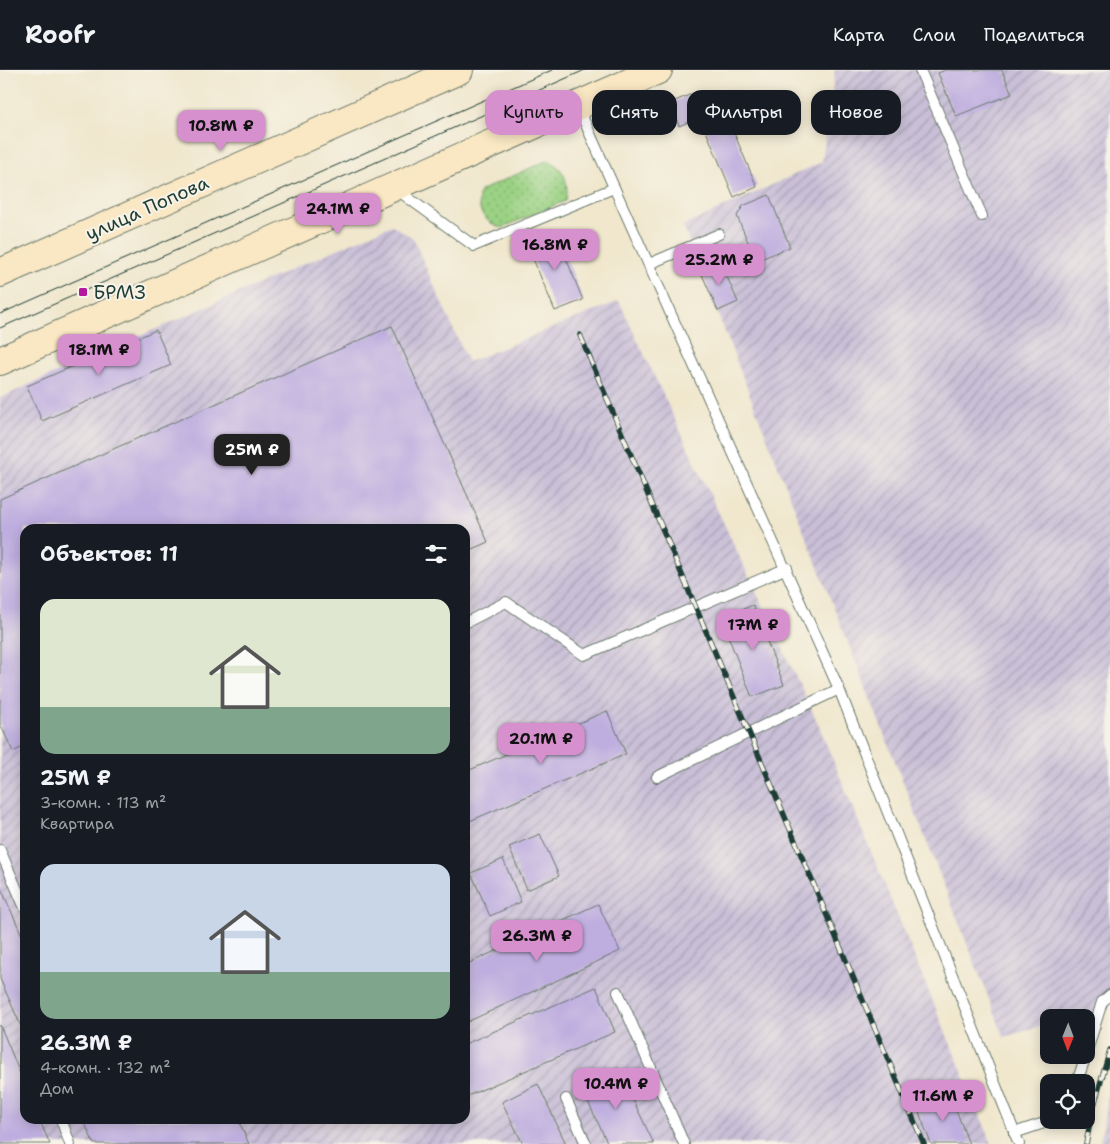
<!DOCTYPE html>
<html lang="ru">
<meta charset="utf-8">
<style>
:root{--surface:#171b24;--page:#20242c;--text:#f1f3f6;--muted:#9ea1a6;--line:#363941;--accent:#d690ce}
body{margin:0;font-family:"Shantell Sans",sans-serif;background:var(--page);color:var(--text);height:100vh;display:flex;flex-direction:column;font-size:19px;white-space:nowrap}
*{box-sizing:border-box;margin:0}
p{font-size:16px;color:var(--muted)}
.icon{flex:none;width:28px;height:28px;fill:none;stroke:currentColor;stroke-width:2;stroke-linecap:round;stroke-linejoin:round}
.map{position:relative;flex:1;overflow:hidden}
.details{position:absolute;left:20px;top:454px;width:450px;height:600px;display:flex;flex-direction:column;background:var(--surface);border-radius:15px;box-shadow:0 2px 12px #0003}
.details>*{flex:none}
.hud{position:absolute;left:485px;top:20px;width:475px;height:45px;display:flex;gap:10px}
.needle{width:32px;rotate:181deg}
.controls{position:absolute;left:1040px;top:939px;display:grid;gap:10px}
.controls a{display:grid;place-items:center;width:55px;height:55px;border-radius:10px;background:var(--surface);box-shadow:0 2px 12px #0003;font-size:25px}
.price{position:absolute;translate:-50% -42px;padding:0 11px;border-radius:10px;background:var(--accent);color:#111;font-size:16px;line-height:32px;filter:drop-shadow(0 1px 2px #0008)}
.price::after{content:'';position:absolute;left:50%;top:30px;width:15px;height:11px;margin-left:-8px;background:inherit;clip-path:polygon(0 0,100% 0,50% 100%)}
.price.current{background:#222;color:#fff}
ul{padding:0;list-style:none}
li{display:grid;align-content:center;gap:10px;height:265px;padding:0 20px}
li span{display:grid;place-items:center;height:155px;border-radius:15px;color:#555}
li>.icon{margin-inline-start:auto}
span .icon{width:90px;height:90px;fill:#fffc;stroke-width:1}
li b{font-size:21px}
h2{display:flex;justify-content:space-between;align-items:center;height:60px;padding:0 20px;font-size:21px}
.chip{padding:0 18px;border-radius:15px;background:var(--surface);box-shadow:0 2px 12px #0003;font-size:18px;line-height:45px}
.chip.current{background:var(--accent);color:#111}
header{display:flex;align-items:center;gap:30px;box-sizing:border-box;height:70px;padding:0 25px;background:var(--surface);border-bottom:1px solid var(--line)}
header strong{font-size:24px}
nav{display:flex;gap:28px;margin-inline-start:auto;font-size:18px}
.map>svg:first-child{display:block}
</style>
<header>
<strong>Roofr</strong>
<nav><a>Карта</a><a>Слои</a><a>Поделиться</a></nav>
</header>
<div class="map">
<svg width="1110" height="1074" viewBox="0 0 1110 1074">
<defs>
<pattern id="industrial-furrows" width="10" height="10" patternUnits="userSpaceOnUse" patternTransform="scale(1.25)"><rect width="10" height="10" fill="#c9bfd7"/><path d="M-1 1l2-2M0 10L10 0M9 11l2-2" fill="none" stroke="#a39caf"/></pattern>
<pattern id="green-dots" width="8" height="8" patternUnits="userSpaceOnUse" patternTransform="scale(1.25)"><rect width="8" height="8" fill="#9bd284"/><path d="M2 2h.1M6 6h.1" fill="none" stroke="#7eac6d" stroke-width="1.8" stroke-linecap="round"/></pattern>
</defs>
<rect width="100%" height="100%" fill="#f7f3e8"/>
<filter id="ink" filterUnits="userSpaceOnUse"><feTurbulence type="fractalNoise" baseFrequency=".02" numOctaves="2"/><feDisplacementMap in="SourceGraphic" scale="10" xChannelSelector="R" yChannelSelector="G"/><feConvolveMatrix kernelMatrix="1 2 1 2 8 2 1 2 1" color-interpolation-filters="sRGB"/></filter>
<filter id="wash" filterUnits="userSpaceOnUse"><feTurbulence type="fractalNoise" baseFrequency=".0096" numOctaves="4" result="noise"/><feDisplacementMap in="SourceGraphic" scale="20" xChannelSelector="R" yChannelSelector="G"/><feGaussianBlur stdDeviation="1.12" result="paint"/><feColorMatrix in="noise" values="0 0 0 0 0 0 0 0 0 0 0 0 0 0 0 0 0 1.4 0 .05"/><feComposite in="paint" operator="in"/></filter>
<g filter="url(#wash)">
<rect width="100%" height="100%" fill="#f0e7cd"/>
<g fill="url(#industrial-furrows)" fill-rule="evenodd">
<path d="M835,0H1110V937L1072,947L1049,948V954L1004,967L683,156L822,92Z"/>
<path d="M392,155L413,168L468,292L619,231L816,649L992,1074H0V328ZM25,459H465V1049H25Z"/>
<path d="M1110,1011V1074H1100Z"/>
</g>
<path fill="url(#green-dots)" stroke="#5d885c" d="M548,90C565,98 570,114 565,131L501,158C484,152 475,139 480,121Z"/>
<g id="blocks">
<g fill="#beaddf">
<path d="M945,0H1002L1012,24L956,46L938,3Z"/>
<path d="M694,23L701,39L720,30L757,117L734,127L700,47L679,56L670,33Z"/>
<path d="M769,125L790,177L756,191L737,146L743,136Z"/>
<path d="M555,161L583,230L555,241L526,172Z"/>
<path d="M720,191L738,232L718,241L700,200Z"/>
<path d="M392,256L488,472L465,482V459H25V676L13,682L0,653V429Z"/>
<path d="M156,260L171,295L42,351L27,316Z"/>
<path d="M753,535L784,615L752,627L721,548Z"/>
<path d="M607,641L626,684L465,753V702Z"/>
<path d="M540,764L559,806L527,820L509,777Z"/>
<path d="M503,789L521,832L490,846L471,803Z"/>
<path d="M0,816L25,872V954L21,956L0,909Z"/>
<path d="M598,834L620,881L465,953V895Z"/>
<path d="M596,917L615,962L465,1027V974Z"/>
<path d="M0,955L25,1015V1049H39L50,1074H0Z"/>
<path d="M618,998L654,1074H608L580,1015Z"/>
<path d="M538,1014L566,1074H523L502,1032Z"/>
<path d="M950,1024L969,1074H931L917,1037Z"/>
<path d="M83,1049H238L249,1074H94Z"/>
</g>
</g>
</g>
<g filter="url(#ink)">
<use href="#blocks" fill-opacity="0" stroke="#68786a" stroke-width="1"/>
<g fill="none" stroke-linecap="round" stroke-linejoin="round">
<g stroke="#68786a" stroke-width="12">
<g id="lane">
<path d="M920,0L982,146"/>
<path d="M578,37L839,619L1019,1074"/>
<path d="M396,119L474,176L614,118"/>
<path d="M649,194L719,164"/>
<path d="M465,553L506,532L584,585L787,498"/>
<path d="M657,707L839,619"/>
<path d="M0,780L25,838"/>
<path d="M618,922L684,1074"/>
<path d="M1086,984L1102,932L1110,925"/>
<path d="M1077,1012L1086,985"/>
<path d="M566,1029L586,1074"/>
<path d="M61,1049L70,1074"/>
<path d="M1014,1063L1053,1050"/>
</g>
</g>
<g stroke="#68786a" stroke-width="30">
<g id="secondary">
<path d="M0,203L459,0"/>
<path d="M0,291L658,0"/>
</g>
</g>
<use href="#lane" stroke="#fff" stroke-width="10"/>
<use href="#secondary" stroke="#fae7c3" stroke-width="28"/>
<g stroke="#1f3d34" stroke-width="1">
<path d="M0,244L552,0"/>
<path d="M0,258L585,0"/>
</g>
<g stroke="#1f3d34" stroke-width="5.5">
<g id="rail">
<path d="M580,265L924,1074"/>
<path d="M1086,1074L1092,1042L1110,980"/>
</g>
</g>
<use href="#rail" stroke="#f7f3e8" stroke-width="4" stroke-dasharray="11" stroke-linecap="butt"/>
</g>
</g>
<rect fill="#b5179e" stroke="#f7f3e8" stroke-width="2" x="78" y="217" width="10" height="10" rx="2.5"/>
<g text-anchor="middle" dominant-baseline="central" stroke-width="4" stroke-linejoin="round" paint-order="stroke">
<g font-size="19" fill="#1f3d34" stroke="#f7f3e8">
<text transform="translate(147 138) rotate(-24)">улица Попова</text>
</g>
<g font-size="19" fill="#1f3d34" stroke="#f7f3e8" text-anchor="start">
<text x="93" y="222">БРМЗ</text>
</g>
</g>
</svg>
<div class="controls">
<a><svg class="needle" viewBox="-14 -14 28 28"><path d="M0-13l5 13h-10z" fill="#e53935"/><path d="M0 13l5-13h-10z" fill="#9ea1a6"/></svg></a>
<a><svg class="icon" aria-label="locate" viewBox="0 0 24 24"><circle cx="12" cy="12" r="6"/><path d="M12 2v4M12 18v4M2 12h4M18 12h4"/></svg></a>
</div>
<b class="price" style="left:221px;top:82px">10.8M ₽</b>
<b class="price" style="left:338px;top:165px">24.1M ₽</b>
<b class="price" style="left:555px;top:201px">16.8M ₽</b>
<b class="price" style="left:719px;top:216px">25.2M ₽</b>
<b class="price" style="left:99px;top:306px">18.1M ₽</b>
<b class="price current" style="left:252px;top:406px">25M ₽</b>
<b class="price" style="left:753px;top:581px">17M ₽</b>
<b class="price" style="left:541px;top:695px">20.1M ₽</b>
<b class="price" style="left:537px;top:892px">26.3M ₽</b>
<b class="price" style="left:616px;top:1040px">10.4M ₽</b>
<b class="price" style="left:943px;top:1052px">11.6M ₽</b>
<div class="hud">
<a class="chip current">Купить</a>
<a class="chip">Снять</a>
<a class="chip">Фильтры</a>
<a class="chip">Новое</a>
</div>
<section class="details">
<h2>Объектов: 11<svg class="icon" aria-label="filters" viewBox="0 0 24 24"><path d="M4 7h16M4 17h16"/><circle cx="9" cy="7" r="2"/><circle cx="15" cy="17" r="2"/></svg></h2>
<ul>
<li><span style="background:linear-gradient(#dfe7d0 70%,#7fa58c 0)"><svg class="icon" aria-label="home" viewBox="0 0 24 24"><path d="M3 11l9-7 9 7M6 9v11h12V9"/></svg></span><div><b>25M ₽</b><p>3-комн. · 113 m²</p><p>Квартира</p></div></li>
<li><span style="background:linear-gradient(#c9d6e8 70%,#7fa58c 0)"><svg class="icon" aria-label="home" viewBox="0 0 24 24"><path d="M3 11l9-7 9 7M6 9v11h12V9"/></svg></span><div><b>26.3M ₽</b><p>4-комн. · 132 m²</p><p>Дом</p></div></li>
</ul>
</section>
</div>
